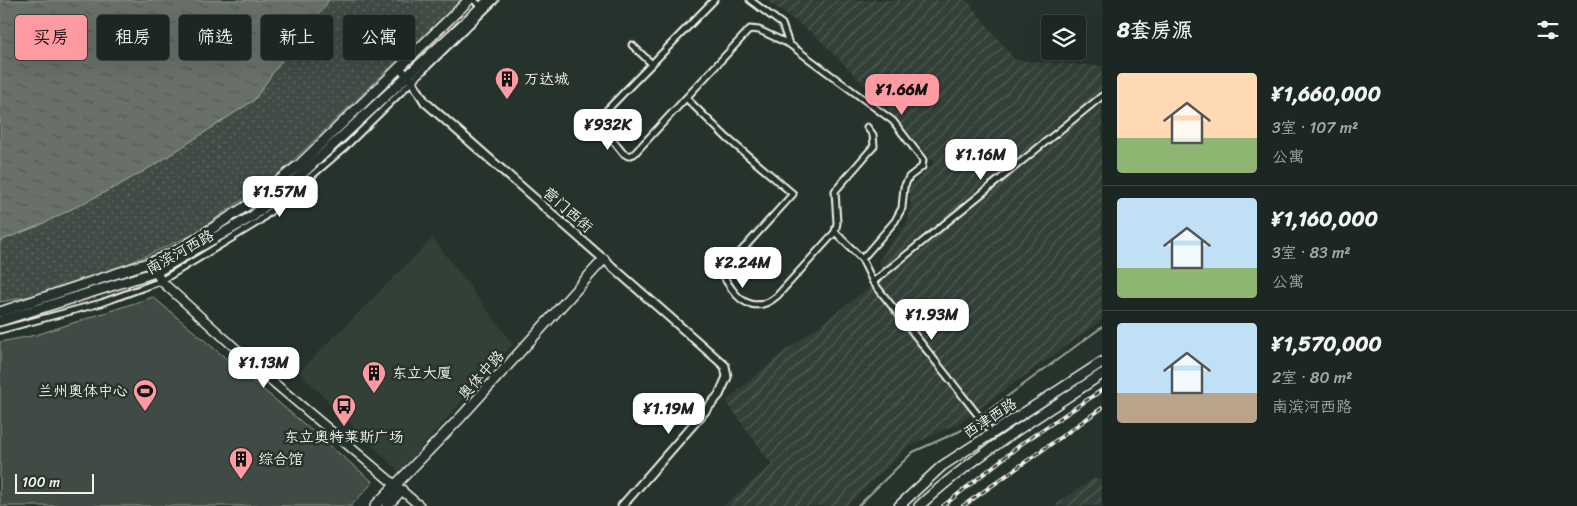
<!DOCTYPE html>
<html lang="zh">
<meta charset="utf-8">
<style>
:root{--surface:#1c2622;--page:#29322f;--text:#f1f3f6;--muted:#a0a5a5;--line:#3a4340;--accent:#ff9aa2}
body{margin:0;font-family:Sriracha,"LXGW WenKai TC",sans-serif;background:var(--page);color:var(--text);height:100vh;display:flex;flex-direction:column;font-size:19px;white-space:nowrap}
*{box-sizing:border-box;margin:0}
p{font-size:16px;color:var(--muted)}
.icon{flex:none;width:28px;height:28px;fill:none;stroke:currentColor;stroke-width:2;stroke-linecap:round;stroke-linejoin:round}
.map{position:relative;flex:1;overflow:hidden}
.sheet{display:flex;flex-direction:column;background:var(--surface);width:475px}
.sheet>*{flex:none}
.hud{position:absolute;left:15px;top:15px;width:475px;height:45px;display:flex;gap:10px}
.controls{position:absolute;left:1041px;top:15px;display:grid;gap:10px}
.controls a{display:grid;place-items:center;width:45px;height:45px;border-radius:5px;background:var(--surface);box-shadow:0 5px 20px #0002,0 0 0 1px var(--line);font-size:25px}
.scale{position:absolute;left:15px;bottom:12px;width:79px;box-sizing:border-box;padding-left:5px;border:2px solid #f4f1e8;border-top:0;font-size:14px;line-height:18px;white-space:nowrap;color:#f4f1e8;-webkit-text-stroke:4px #26332d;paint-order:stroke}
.price{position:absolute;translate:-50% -42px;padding:0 11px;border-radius:10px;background:#fff;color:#222;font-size:16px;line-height:32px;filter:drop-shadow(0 1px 2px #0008)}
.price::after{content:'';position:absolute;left:50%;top:30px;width:15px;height:11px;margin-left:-8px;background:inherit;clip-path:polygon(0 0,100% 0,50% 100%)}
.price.selected{background:var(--accent);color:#111}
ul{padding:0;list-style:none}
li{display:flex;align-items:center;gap:15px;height:125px;padding:0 15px}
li+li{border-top:1px solid var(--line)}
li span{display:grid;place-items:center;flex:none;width:140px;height:100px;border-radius:5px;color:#555}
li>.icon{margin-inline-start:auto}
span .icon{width:60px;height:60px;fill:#fffc;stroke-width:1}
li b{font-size:21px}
h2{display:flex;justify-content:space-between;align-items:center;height:60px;padding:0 15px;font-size:21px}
.chip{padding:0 18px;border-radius:5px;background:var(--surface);box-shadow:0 5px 20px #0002,0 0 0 1px var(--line);font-size:18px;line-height:45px}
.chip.selected{background:var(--accent);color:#111}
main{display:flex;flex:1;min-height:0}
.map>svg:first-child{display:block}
</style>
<main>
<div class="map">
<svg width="1102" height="506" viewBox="0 0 1102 506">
<defs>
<pattern id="industrial-furrows" width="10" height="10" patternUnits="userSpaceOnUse" patternTransform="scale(1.25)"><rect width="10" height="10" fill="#333f39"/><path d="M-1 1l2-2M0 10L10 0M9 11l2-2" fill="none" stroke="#515b56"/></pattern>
<pattern id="park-dots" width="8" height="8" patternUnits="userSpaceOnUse" patternTransform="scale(1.25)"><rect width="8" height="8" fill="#414b45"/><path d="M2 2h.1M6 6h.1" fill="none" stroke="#5d6560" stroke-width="1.8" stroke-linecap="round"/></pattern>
<pattern id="water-ripples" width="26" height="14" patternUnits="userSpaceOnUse" patternTransform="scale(1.25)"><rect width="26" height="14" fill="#676f68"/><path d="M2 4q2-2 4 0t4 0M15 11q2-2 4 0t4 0" fill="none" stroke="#565a55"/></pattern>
</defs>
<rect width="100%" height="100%" fill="#26332d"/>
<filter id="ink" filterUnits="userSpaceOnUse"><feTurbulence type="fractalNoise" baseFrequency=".02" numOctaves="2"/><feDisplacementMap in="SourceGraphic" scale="10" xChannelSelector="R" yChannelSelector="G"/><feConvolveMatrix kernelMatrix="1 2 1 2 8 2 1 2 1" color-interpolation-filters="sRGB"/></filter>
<g filter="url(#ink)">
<path fill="#333f39" d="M433,238L513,344L399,472L299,372Z"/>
<g fill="url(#industrial-furrows)">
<path d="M766,0H967L1015,60L1102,66V92L901,262L1102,103V320L962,421L908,447L847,506H723L772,465L726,401L776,358L882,278L879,260L908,221L911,204L908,188L934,163L895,116L816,36Z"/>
<path d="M1092,479H1102V506H1054Z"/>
</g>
<path fill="#414b45" stroke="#9a9e96" d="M153,297L373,482L351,506H0V342L36,335Z"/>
<path fill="url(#park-dots)" stroke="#9a9e96" d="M329,0H461L279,174L192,235L123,266L31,296L0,302V241L40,225L121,184L156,164L254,100L297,38Z"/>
<path fill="url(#water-ripples)" stroke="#9fa39b" d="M0,0H329L323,9L297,38L254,100L156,164L121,184L40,225L0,241Z"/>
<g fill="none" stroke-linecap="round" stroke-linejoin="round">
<path stroke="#9fa39b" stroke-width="2" d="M858,506L913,452L960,431L1102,327"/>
<g stroke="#f4f1e8" stroke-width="9">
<g id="minor">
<path d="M474,0L482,8"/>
<path d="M714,0L603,114L601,126L623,153L628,156L634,154L750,29L759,30L789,44"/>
<path d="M750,0L782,24L789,44L893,121L923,160L922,167L909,177L904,187L902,208L895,221L862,259L873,282L992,433"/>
<path d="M632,45L652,64"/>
<path d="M686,98L727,138L793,194L724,270C723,278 727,282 731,288C743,306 760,311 777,296L835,232L837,223L835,191L874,146L873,135L867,127"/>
<path d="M835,232L862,259"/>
<path d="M873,282L1102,96"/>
<path d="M0,330L101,303L161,281L258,222L345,147L495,0"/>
</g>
</g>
<g stroke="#f4f1e8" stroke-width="11">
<path id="tertiary" d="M400,68L412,81L425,102L725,366L727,377L719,395L622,506"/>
</g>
<g stroke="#f4f1e8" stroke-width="11">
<path id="secondary" d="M154,261L156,272L161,281L273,382L420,506"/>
</g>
<g stroke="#f4f1e8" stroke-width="12">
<g id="primary">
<path d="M375,506L461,417L604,259"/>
<path d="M387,506L402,490"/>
<path d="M899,506L942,466L1102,362"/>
<path d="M919,506C974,455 1040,416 1102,374"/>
</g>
</g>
<g stroke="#f4f1e8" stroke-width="12">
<g id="trunk">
<path d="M0,312L154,261L182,248L245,207L299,165L469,0"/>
<path d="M0,321L156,272L253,216L305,171L489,0"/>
</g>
</g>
<use href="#minor" stroke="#26332d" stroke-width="5"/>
<use href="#tertiary" stroke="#26332d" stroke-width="7"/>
<use href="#secondary" stroke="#26332d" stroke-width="8"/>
<use href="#primary" stroke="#26332d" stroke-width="9"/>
<use href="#trunk" stroke="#26332d" stroke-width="9"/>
<g stroke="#f4f1e8" stroke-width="4">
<g id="rail">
<path d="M943,506L1024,442L1102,390"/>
<path d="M963,506L1102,408"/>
</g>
</g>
<use href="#rail" stroke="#26332d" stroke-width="2" stroke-dasharray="5.5" stroke-linecap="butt"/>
</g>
</g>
<defs>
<g id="building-pin" transform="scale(1.25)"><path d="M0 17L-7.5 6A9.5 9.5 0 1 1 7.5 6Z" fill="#ff9aa2" stroke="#26332d"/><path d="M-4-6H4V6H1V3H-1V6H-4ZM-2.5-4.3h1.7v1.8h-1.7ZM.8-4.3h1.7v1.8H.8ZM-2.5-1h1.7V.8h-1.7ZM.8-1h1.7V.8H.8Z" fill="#111"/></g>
<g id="stadium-pin" transform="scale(1.25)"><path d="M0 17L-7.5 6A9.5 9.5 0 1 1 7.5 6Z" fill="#ff9aa2" stroke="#26332d"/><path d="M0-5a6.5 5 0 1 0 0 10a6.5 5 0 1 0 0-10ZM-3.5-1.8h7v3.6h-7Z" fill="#111"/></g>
<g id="bus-pin" transform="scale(1.25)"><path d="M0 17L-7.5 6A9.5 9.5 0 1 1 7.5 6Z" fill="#ff9aa2" stroke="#26332d"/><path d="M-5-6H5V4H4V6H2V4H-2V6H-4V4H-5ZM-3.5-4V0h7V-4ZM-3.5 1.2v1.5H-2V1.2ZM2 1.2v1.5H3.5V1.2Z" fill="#111"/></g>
</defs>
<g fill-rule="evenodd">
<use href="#building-pin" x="507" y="79"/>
<use href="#building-pin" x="374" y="373"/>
<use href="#stadium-pin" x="145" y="391"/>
<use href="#bus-pin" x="344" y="406"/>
<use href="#building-pin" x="241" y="459"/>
</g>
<g text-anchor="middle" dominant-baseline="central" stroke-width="5" stroke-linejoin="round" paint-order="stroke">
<g font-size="15" fill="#f4f1e8" stroke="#26332d" text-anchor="start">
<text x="524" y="79">万达城</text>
<text x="392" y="373">东立大厦</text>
<text x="128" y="391" text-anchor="end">兰州奥体中心</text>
<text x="344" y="437" text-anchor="middle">东立奥特莱斯广场</text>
<text x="258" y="459">综合馆</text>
</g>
<g font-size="15" fill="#f4f1e8" stroke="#26332d">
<text transform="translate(568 210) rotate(41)">营门西街</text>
<text transform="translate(180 252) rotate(-29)">南滨河西路</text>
<text transform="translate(481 375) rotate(-48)">奥体中路</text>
<text transform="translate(990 418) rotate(-33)">西津西路</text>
</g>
</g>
</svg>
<div class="controls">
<a><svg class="icon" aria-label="layers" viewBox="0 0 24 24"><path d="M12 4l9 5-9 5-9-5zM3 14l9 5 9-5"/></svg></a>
</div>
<div class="scale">100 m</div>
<b class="price selected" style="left:902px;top:116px">¥1.66M</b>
<b class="price" style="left:608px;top:151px">¥932K</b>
<b class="price" style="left:981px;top:181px">¥1.16M</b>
<b class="price" style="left:280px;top:218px">¥1.57M</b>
<b class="price" style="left:743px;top:289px">¥2.24M</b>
<b class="price" style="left:932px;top:341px">¥1.93M</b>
<b class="price" style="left:264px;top:389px">¥1.13M</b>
<b class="price" style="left:669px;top:435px">¥1.19M</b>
<div class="hud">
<a class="chip selected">买房</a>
<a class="chip">租房</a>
<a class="chip">筛选</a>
<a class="chip">新上</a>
<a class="chip">公寓</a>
</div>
</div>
<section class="sheet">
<h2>8套房源<svg class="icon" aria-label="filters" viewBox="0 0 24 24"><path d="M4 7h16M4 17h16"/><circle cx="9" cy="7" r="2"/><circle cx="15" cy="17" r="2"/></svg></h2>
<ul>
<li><span style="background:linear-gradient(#ffd9b3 65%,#8fb573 0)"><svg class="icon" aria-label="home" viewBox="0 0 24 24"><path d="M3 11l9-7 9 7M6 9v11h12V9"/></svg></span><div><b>¥1,660,000</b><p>3室 · 107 m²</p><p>公寓</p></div></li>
<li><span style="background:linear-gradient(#bfe0f5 70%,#8fb573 0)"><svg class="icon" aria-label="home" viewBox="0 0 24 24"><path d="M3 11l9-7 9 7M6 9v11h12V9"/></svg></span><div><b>¥1,160,000</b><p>3室 · 83 m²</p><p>公寓</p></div></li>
<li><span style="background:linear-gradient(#bfe0f5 70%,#b9a48a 0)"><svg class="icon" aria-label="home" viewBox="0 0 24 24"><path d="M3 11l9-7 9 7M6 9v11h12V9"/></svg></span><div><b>¥1,570,000</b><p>2室 · 80 m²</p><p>南滨河西路</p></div></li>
</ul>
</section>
</main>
